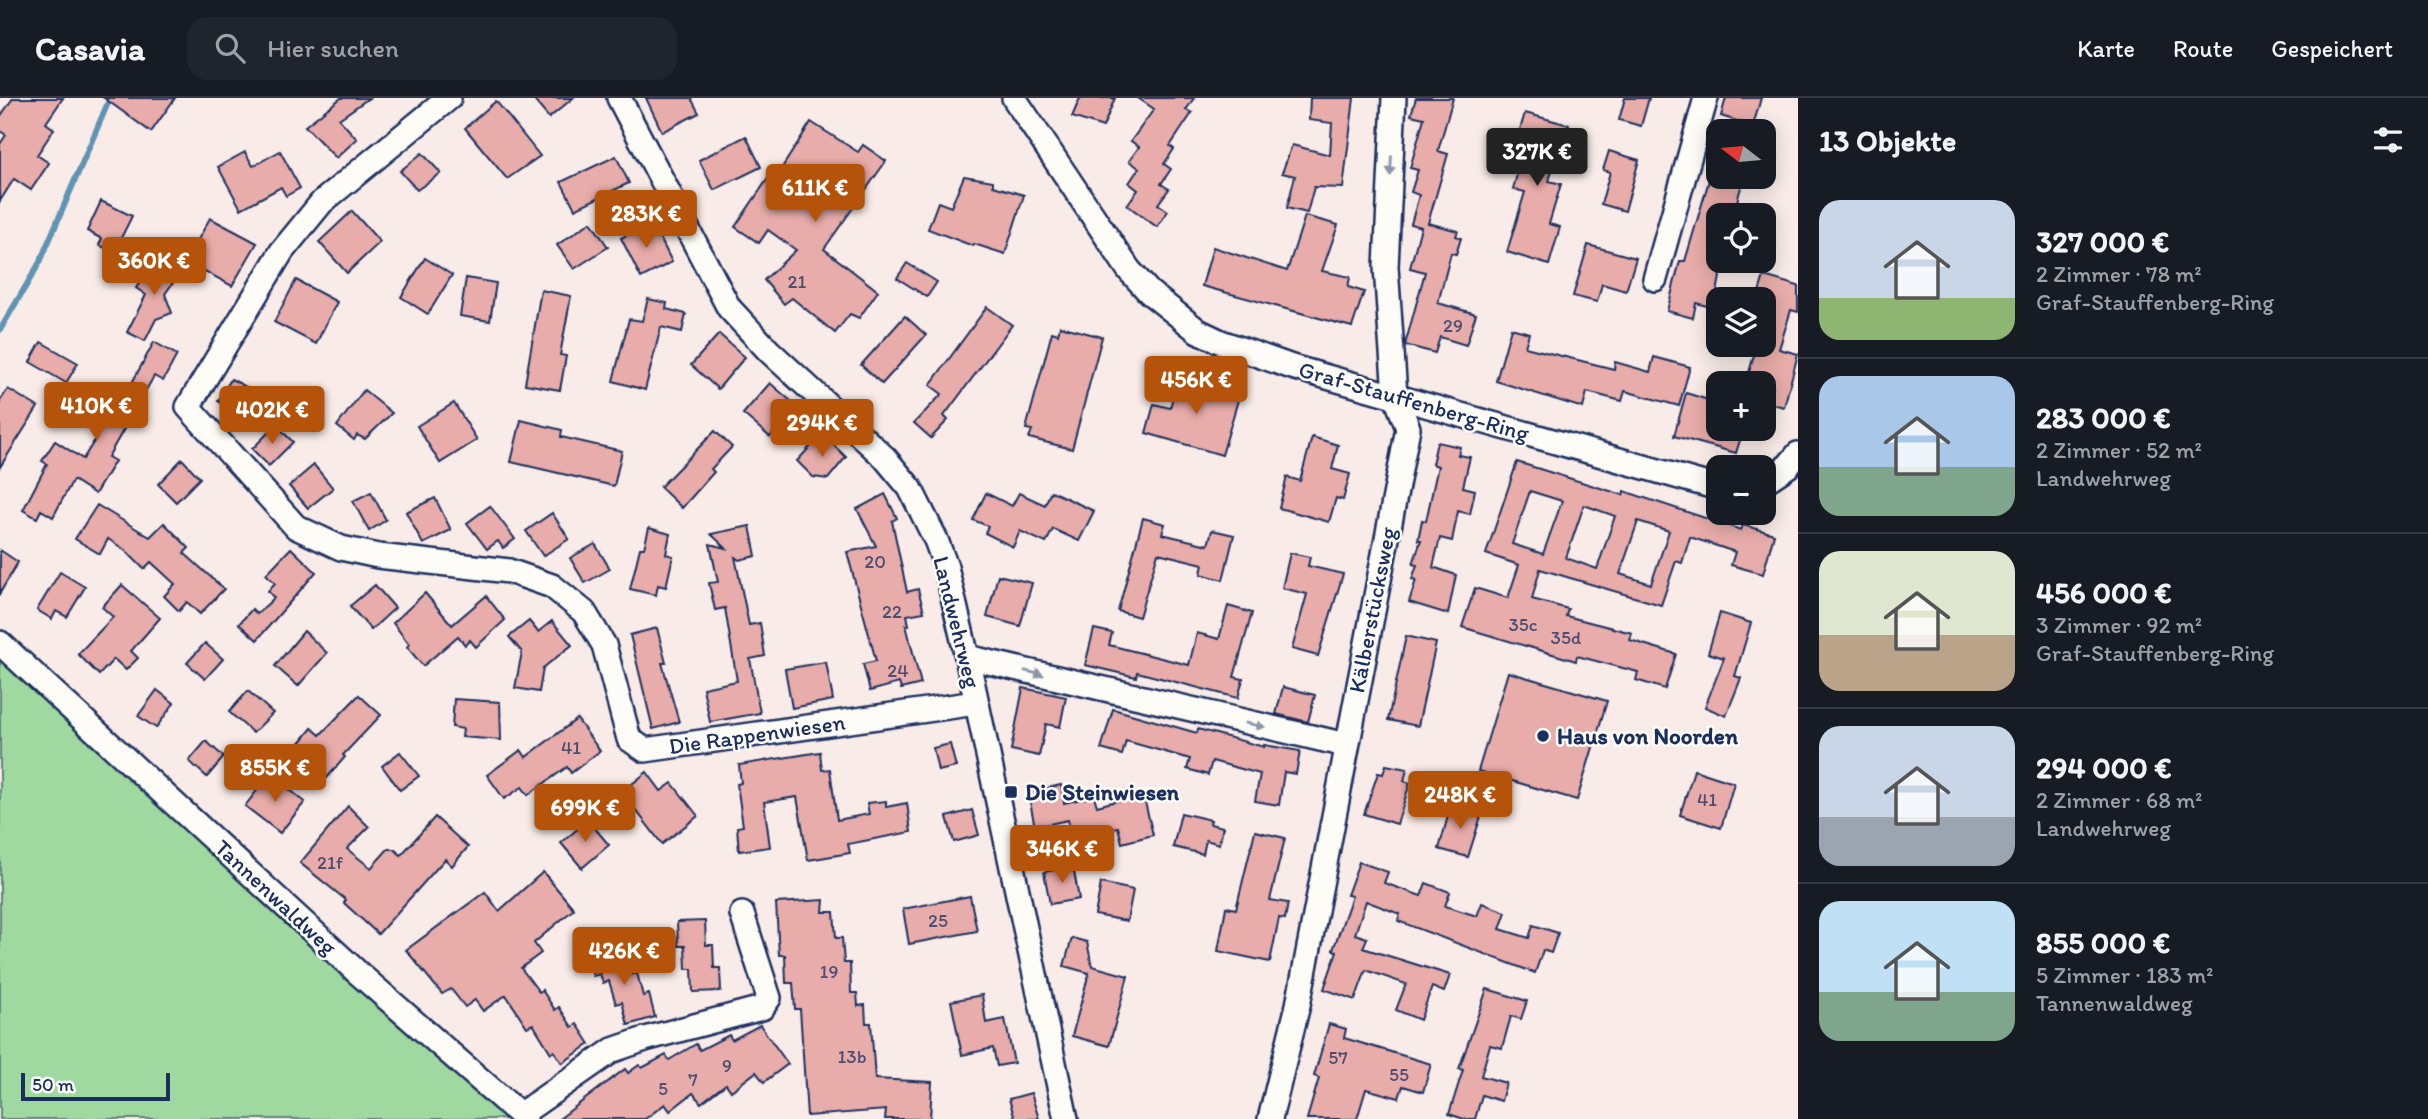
<!DOCTYPE html>
<html lang="de">
<meta charset="utf-8">
<style>
:root{--surface:#171b24;--page:#20242c;--text:#f1f3f6;--muted:#9ea1a6;--line:#363941;--accent:#b45309}
body{margin:0;font-family:Itim,sans-serif;background:var(--page);color:var(--text);height:100vh;display:flex;flex-direction:column;font-size:26px;white-space:nowrap}
*{box-sizing:border-box;margin:0}
p{font-size:23px;color:var(--muted)}
.icon{flex:none;width:38px;height:38px;fill:none;stroke:currentColor;stroke-width:2;stroke-linecap:round;stroke-linejoin:round}
.map{position:relative;flex:1;overflow:hidden}
.drawer{display:flex;flex-direction:column;background:var(--surface);width:630px}
.drawer>*{flex:none}
.needle{width:46px;rotate:286deg}
.buttons{position:absolute;left:1706px;top:21px;display:grid;gap:14px}
.buttons a{display:grid;place-items:center;width:70px;height:70px;border-radius:14px;background:var(--surface);box-shadow:0 4px 18px #0003;font-size:35px}
.scale{position:absolute;left:21px;bottom:18px;width:149px;box-sizing:border-box;padding-left:7px;border:4px solid #1b2f5e;border-top:0;font-size:19px;line-height:24px;white-space:nowrap;color:#1b2f5e;-webkit-text-stroke:5px #fdfcf7;paint-order:stroke}
.price{position:absolute;translate:-50% -60px;padding:0 16px;border-radius:7px;background:var(--accent);color:#fff;font-size:23px;line-height:46px;filter:drop-shadow(0 2px 4px #0008)}
.price::after{content:'';position:absolute;left:50%;top:42px;width:21px;height:16px;margin-left:-10px;background:inherit;clip-path:polygon(0 0,100% 0,50% 100%)}
.price.selected{background:#222;color:#fff}
ul{padding:0;list-style:none}
li{display:flex;align-items:center;gap:21px;height:175px;padding:0 21px}
li+li{border-top:2px solid var(--line)}
li span{display:grid;place-items:center;flex:none;width:196px;height:140px;border-radius:21px;color:#555}
li>.icon{margin-inline-start:auto}
span .icon{width:84px;height:84px;fill:#fffc;stroke-width:1}
li b{font-size:30px}
h2{display:flex;justify-content:space-between;align-items:center;height:84px;padding:0 21px;font-size:30px}
header{display:flex;align-items:center;gap:42px;box-sizing:border-box;height:98px;padding:0 35px;background:var(--surface);border-bottom:2px solid var(--line)}
header strong{font-size:33px}
nav{display:flex;gap:38px;margin-inline-start:auto;font-size:24px}
.search{width:490px;height:63px;background:var(--page);display:flex;align-items:center;gap:18px;box-sizing:border-box;padding:0 24px;border-radius:21px;color:var(--muted);font-size:26px}
main{display:flex;flex:1;min-height:0}
.map>svg:first-child{display:block}
</style>
<header>
<strong>Casavia</strong>
<div class="search"><svg class="icon" aria-label="search" viewBox="0 0 24 24"><circle cx="10" cy="10" r="6"/><path d="M15 15l6 6"/></svg>Hier suchen</div>
<nav><a>Karte</a><a>Route</a><a>Gespeichert</a></nav>
</header>
<main>
<div class="map">
<svg width="1798" height="1021" viewBox="0 0 1798 1021">
<rect width="100%" height="100%" fill="#f9ece8"/>
<filter id="ink" filterUnits="userSpaceOnUse"><feTurbulence type="fractalNoise" baseFrequency=".0143" numOctaves="2"/><feDisplacementMap in="SourceGraphic" scale="14" xChannelSelector="R" yChannelSelector="G"/><feConvolveMatrix kernelMatrix="1 2 1 2 8 2 1 2 1" color-interpolation-filters="sRGB"/></filter>
<g filter="url(#ink)">
<path fill="#9fd99f" stroke="#5d847e" stroke-width="2" d="M0,551L514,1021H0Z"/>
<g fill="none" stroke-linecap="round" stroke-linejoin="round">
<path stroke="#5e94b3" stroke-width="6" d="M0,232L40,164L110,0"/>
</g>
<g fill="#e8adaa" stroke="#1b2f5e" stroke-width="2" fill-rule="evenodd">
<path d="M13,0H63L46,25L54,31L37,57L49,65L31,92L14,81L0,103V46L6,37L0,33V19Z"/>
<path d="M104,0H175L151,34Z"/>
<path d="M341,0H369L339,21L357,41L336,60L305,28Z"/>
<path d="M532,0H573L549,20Z"/>
<path d="M646,0H691L699,15L662,34Z"/>
<path d="M1080,0H1115L1103,29L1072,19Z"/>
<path d="M1138,0H1194L1186,12L1192,15L1170,48L1174,51L1164,66L1171,71L1161,86L1169,91L1158,106L1168,113L1157,129L1127,107L1138,92L1129,85L1139,70L1129,63L1139,49L1131,43L1154,11Z"/>
<path d="M1310,0H1354L1343,90L1314,89L1307,115L1287,110L1295,78L1282,75L1292,47L1330,57L1332,25L1309,22Z"/>
<path d="M1416,0H1453L1438,53L1448,56L1428,125L1458,133L1456,138L1461,140L1456,156L1451,155L1438,205L1476,216L1466,247L1440,239L1435,255L1405,247L1425,174L1410,170L1421,129L1411,126L1419,97L1411,94L1418,72L1410,70L1424,20L1411,17Z"/>
<path d="M1625,0H1649L1641,28L1619,22Z"/>
<path d="M1726,0H1761L1753,28L1721,18Z"/>
<path d="M496,3L540,58L507,81L465,30Z"/>
<path d="M1525,15L1569,27L1565,42L1561,41L1549,83L1561,86L1549,126L1560,129L1549,167L1507,154L1525,94L1513,91L1523,55L1514,52Z"/>
<path d="M811,24L858,54L863,47L886,63L824,151L878,193L859,220L850,216L835,235L792,200L784,206L764,182L796,152L768,132L759,145L735,129L773,73L778,76Z"/>
<path d="M746,38L761,69L714,92L699,62Z"/>
<path d="M280,53L300,90L286,98L281,89L241,111L218,69L245,54L253,68Z"/>
<path d="M1609,53L1639,62L1625,113L1601,106L1610,74L1603,72Z"/>
<path d="M422,55L441,75L417,92L400,73Z"/>
<path d="M616,58L629,85L575,111L561,84Z"/>
<path d="M964,78L993,83V88L1024,97L1005,156L974,146L973,148L928,131L938,104L951,109Z"/>
<path d="M1710,79H1744L1733,117H1718V163H1723L1714,210L1696,205L1693,220L1667,213L1680,163H1685Z"/>
<path d="M101,103L132,118L114,154L99,147L102,141L87,133Z"/>
<path d="M352,113L380,144L347,175L319,144Z"/>
<path d="M1305,118L1338,127L1322,173L1350,179L1348,189L1364,194L1352,229L1202,188L1213,149L1287,173Z"/>
<path d="M210,120L257,145L232,188L186,163Z"/>
<path d="M591,124L608,149L574,171L557,147Z"/>
<path d="M652,124L672,164L641,180L621,140Z"/>
<path d="M1588,147L1636,160L1626,193L1602,186L1597,204L1573,198Z"/>
<path d="M158,158L181,173L165,196L172,215L156,221L145,243L127,234L146,197L136,190Z"/>
<path d="M425,160L452,177L428,216L401,199Z"/>
<path d="M907,165L937,184L927,199L897,180Z"/>
<path d="M1764,178L1798,188V214L1791,212L1779,251L1798,256L1784,309L1769,305L1773,289L1747,281L1757,247H1764V201H1757Z"/>
<path d="M466,180L496,185L490,223L460,218Z"/>
<path d="M296,182L337,204L316,246L274,224Z"/>
<path d="M541,192L571,198L560,257L566,258L560,292L525,286Z"/>
<path d="M648,201L667,205L666,211L686,216L682,234L661,229L645,292L613,283L629,221L642,223Z"/>
<path d="M987,209L1012,227L944,318L948,322L931,340L914,325L942,296L930,287Z"/>
<path d="M905,218L926,237L882,286L861,267Z"/>
<path d="M1060,228L1102,239L1072,351L1029,340L1032,332L1026,331L1052,234L1058,236Z"/>
<path d="M1511,230L1529,235L1525,249L1614,271L1615,264L1650,274L1654,259L1690,269L1679,308L1625,293L1622,303L1587,294L1583,310L1496,283Z"/>
<path d="M719,236L745,259L718,291L691,267Z"/>
<path d="M41,244L78,265L66,285L30,264Z"/>
<path d="M154,244L177,257L163,283L154,278L108,359L115,363L95,396L73,382L53,419L41,412L37,420L23,412L47,366L42,363L55,343L83,361L103,329L100,327L121,290L127,294Z"/>
<path d="M1179,277L1240,295L1222,357L1146,335L1154,306L1170,310Z"/>
<path d="M231,281L252,292L240,315L218,303Z"/>
<path d="M770,285L798,309L770,339L743,316Z"/>
<path d="M8,291L38,309L0,369V303Z"/>
<path d="M364,292L392,315L365,341L357,337L354,342L337,328Z"/>
<path d="M1686,295L1718,305V331L1741,339L1736,355L1674,338Z"/>
<path d="M454,305L477,342L440,365L417,328Z"/>
<path d="M521,322L562,332L561,339L622,353L614,388L511,364Z"/>
<path d="M276,327L293,344L269,368L252,351Z"/>
<path d="M715,333L732,349L711,371L714,374L682,410L660,389Z"/>
<path d="M822,336L846,359L828,381L813,379L797,363Z"/>
<path d="M1312,339L1338,347L1332,371L1350,376L1343,402L1336,400L1329,424L1279,410L1287,379L1300,383Z"/>
<path d="M1437,344L1460,349L1458,357L1470,359L1463,389L1475,392L1470,416L1458,413L1452,443L1440,440L1433,469L1456,477L1448,516L1409,504L1416,482L1412,481L1417,467L1413,466L1421,442H1418L1422,422L1426,423L1438,368L1432,366Z"/>
<path d="M182,361L200,380L176,404L158,386Z"/>
<path d="M1517,364L1623,397L1624,393L1741,432L1743,427L1774,436L1763,476L1731,467L1735,454L1690,439L1682,465L1676,463L1661,507L1540,471L1532,501L1568,511L1566,518L1632,535L1630,542L1676,556L1665,591L1636,582L1638,574L1577,558L1576,563L1462,529L1475,490L1508,500L1519,467L1486,456ZM1530,393L1562,403L1543,456L1512,446ZM1584,407L1615,418L1597,471L1566,460ZM1638,423L1669,433L1651,486L1620,476Z"/>
<path d="M314,367L333,390L308,410L289,388Z"/>
<path d="M1051,393L1094,413L1079,443L1053,431L1046,445L1020,433L1013,449L985,435L988,428L973,422L986,395L1012,408L1019,395L1045,407Z"/>
<path d="M371,394L386,422L369,433L353,403Z"/>
<path d="M885,396L897,420L892,423L907,494L918,491L924,514L907,517L909,527H906L921,586L901,591L899,585L870,593L863,566L876,563L847,454L876,448L857,411Z"/>
<path d="M435,400L451,432L423,446L406,414Z"/>
<path d="M97,407L150,439L164,425L189,450L184,455L224,491L200,516L187,504L179,513L164,498L175,486L151,464L144,471L125,452L108,441L100,456L75,441Z"/>
<path d="M490,408L515,441L503,450L498,443L487,451L467,425Z"/>
<path d="M552,415L569,441L543,458L526,433Z"/>
<path d="M1143,420L1165,426L1162,436L1208,447L1212,432L1234,437L1223,482L1201,476L1203,466L1158,455L1139,519L1118,513Z"/>
<path d="M750,428L756,458L739,462L735,459L749,527L760,525L765,558L750,561L760,615L710,624L703,590L737,583L725,510L715,512L709,485L718,484L710,446L726,450L711,436Z"/>
<path d="M649,430L670,436L666,456L673,458L666,489L658,487L656,497L630,491L640,450H644Z"/>
<path d="M595,446L610,471L585,485L570,460Z"/>
<path d="M291,450L316,474L257,542L239,526L252,511L257,516L274,500L268,493L275,485L266,476Z"/>
<path d="M0,452L18,464L0,495Z"/>
<path d="M1290,455L1310,459L1308,468L1343,476L1318,558L1292,551L1307,496L1282,490Z"/>
<path d="M60,474L85,489L67,519L56,513L52,521L37,512Z"/>
<path d="M998,477L1032,485L1020,528L987,519Z"/>
<path d="M122,487L160,520L131,553L138,560L126,572L114,561L99,577L78,556L113,519L102,509Z"/>
<path d="M375,487L395,510L371,532L350,508Z"/>
<path d="M425,495L452,527L486,498L505,522L476,549L470,542L465,547L458,538L423,568L407,549L409,546L393,525Z"/>
<path d="M1228,508L1252,515L1234,579L1243,581L1238,600L1137,574L1136,579L1085,567L1094,531L1112,535L1109,547L1189,567L1197,535L1219,541Z"/>
<path d="M1720,515L1751,525L1735,578L1741,580L1726,618L1705,609L1724,560L1708,555Z"/>
<path d="M529,523L538,534L552,523L572,547L543,570L539,594L515,590L522,554L509,539Z"/>
<path d="M657,530L666,565H662L679,624L653,631L630,537Z"/>
<path d="M304,533L327,555L298,588L275,568Z"/>
<path d="M1406,538L1436,545L1418,628L1388,622Z"/>
<path d="M205,545L223,561L205,581L187,565Z"/>
<path d="M826,564L833,602L792,610L785,571Z"/>
<path d="M1508,574L1607,603L1577,702L1478,673Z"/>
<path d="M1283,589L1315,597L1308,624L1276,616Z"/>
<path d="M1023,590L1066,599L1060,629L1046,626L1039,658L1011,652Z"/>
<path d="M157,592L174,605L156,630L138,618Z"/>
<path d="M248,593L273,615L253,635L229,614Z"/>
<path d="M359,597L381,617L343,657L345,659L326,681L294,652L312,630L320,637Z"/>
<path d="M454,601L500,604L501,642L462,639L463,631L452,629Z"/>
<path d="M1113,611L1197,635L1198,631L1264,649V647L1300,653L1296,676L1284,674L1279,707L1255,703L1260,676L1212,663L1208,677L1187,671L1190,661L1126,643L1122,657L1101,651Z"/>
<path d="M577,621L600,653L571,675L567,669L528,697L522,689L504,701L487,677L521,652L526,659Z"/>
<path d="M206,643L224,659L207,679L189,663Z"/>
<path d="M950,646L956,669L938,673L933,650Z"/>
<path d="M400,654L419,678L400,692L382,668Z"/>
<path d="M820,654L822,672L830,671L837,722L869,716L867,705L886,703V709L907,705L911,734L848,746L850,755L808,762L797,699L764,704L770,749L739,753L737,729L743,728L737,686L741,685L739,667Z"/>
<path d="M1386,667L1407,671L1404,683L1410,685L1397,726L1364,716L1378,675L1383,676Z"/>
<path d="M1694,672L1734,685L1721,730L1680,717Z"/>
<path d="M647,674L661,693L672,685L698,718L662,746L622,694Z"/>
<path d="M270,676L305,704L280,735L245,708Z"/>
<path d="M1061,687L1064,705L1094,698L1097,708L1143,696L1153,737L1122,745L1118,729L1072,739L1068,722L1035,729L1028,694Z"/>
<path d="M1451,707L1482,715L1468,759L1439,751Z"/>
<path d="M348,708L369,729L347,751L371,770L388,751H394L401,757L435,719L468,749L452,768L445,761L378,836L344,805L346,802L300,765Z"/>
<path d="M972,712L979,737L954,744L947,719Z"/>
<path d="M1181,715L1211,722L1210,726L1223,729L1219,746L1206,742L1203,756L1173,749Z"/>
<path d="M588,722L609,747L582,770L561,745Z"/>
<path d="M1255,733L1285,740L1270,802L1288,805L1285,821L1279,820L1270,864L1218,853L1226,809L1236,811Z"/>
<path d="M1359,764L1388,774L1384,785L1421,798L1426,785L1450,794L1445,808L1477,818L1482,805L1506,814L1500,831L1529,840L1533,827L1558,835L1551,855L1543,852L1535,875L1398,823L1400,816L1366,803L1355,836L1367,840L1363,850L1450,877L1444,894L1432,889L1420,922L1396,912L1406,886L1366,872L1355,902L1324,891L1337,853L1333,852L1352,798L1347,797Z"/>
<path d="M1073,768L1079,801L1050,806L1044,774Z"/>
<path d="M543,774L574,811L534,845L541,855L521,870L539,894L542,892L555,912L559,909L572,929L577,926L590,946L562,965L554,953L551,955L533,926L527,929L506,897L483,913L475,902L465,909L451,891L442,896L406,852L485,794L499,813Z"/>
<path d="M1101,785L1133,792L1127,823L1095,817Z"/>
<path d="M970,798L977,833L909,846L903,811Z"/>
<path d="M824,802L823,814H834L836,840H842L844,865H850L851,895H857L858,908L865,907L866,925H871L875,981L932,984L930,1021H885L886,1012L807,1018L800,911H795L793,885H786L785,857H779L776,805Z"/>
<path d="M705,823L706,847H713L714,870H720L721,893L693,894L692,871H686L685,848H678L677,824Z"/>
<path d="M1072,840L1087,844L1092,868L1128,878L1109,948L1072,938L1089,875L1064,868Z"/>
<path d="M623,854L630,877L637,875L643,898L649,896L655,919L628,927L622,904L616,906L609,883L603,885L600,876L593,878L588,864Z"/>
<path d="M1487,891L1527,903L1521,921L1511,918L1502,950L1490,947L1481,978L1506,985L1501,1003L1482,997L1475,1021H1464L1449,1016L1463,972L1459,971Z"/>
<path d="M982,897L986,925L1005,921L1014,965L997,968L993,950L962,957L951,903Z"/>
<path d="M1329,926L1346,931L1344,940L1431,966L1423,994L1403,988L1399,1000L1366,991L1357,1021H1307L1319,980L1314,978Z"/>
<path d="M760,927L788,966L764,984L756,974L731,993L726,986L701,1005L693,995L670,1013L665,1006L645,1021H559L625,971L628,975L639,967L642,970L666,957L669,962L696,946L700,952L729,937L732,942Z"/>
<path d="M1031,995L1039,1021H1015L1009,1001Z"/>
</g>
<g fill="none" stroke-linecap="round" stroke-linejoin="round">
<g stroke="#1b2f5e" stroke-width="28">
<g id="street">
<path d="M449,0L322,104L282,153L188,309L296,429L341,450L378,458L509,473L552,488L584,514L604,547L629,641L645,652L976,605"/>
<path d="M619,0L729,210L769,253L885,360L910,390L936,442L946,469L967,559L1066,1021"/>
<path d="M1014,0L1129,172L1149,194L1198,233L1221,244L1292,269L1718,390"/>
<path d="M1655,181L1706,0"/>
<path d="M1764,384L1788,368L1798,356"/>
<path d="M0,545L357,874L525,1021"/>
<path d="M967,559L1346,647"/>
<path d="M521,1016L613,952L645,941L762,910L769,900L742,816"/>
<path d="M1270,1021L1298,907L1408,330L1395,297L1386,169L1394,0"/>
</g>
</g>
<use href="#street" stroke="#fdfcf7" stroke-width="23"/>
</g>
<defs><path id="oneway-solid" d="M-6-.8H1V-3.2L6.5 0L1 3.2V.8H-6Z" transform="scale(1.75)"/></defs>
<g fill="#8c96aa">
<use href="#oneway-solid" transform="translate(1391 68) rotate(92)"/>
<use href="#oneway-solid" transform="translate(1034 575) rotate(13)"/>
<use href="#oneway-solid" transform="translate(1255 627) rotate(12)"/>
</g>
</g>
<g fill="#1b2f5e" stroke="#fdfcf7" stroke-width="2.5">
<circle cx="1543" cy="638" r="7"/>
<rect x="1004" y="687" width="14" height="14" rx="3.5"/>
</g>
<g text-anchor="middle" dominant-baseline="central" stroke-width="5" stroke-linejoin="round" paint-order="stroke">
<g font-size="19" fill="#4e4e71">
<text x="797" y="183">21</text>
<text x="1453" y="227">29</text>
<text x="875" y="463">20</text>
<text x="892" y="513">22</text>
<text x="1523" y="526">35c</text>
<text x="1566" y="539">35d</text>
<text x="898" y="572">24</text>
<text x="571" y="649">41</text>
<text x="1707" y="701">41</text>
<text x="330" y="764">21f</text>
<text x="938" y="822">25</text>
<text x="829" y="873">19</text>
<text x="852" y="958">13b</text>
<text x="1338" y="959">57</text>
<text x="727" y="967">9</text>
<text x="1399" y="976">55</text>
<text x="693" y="981">7</text>
<text x="663" y="990">5</text>
</g>
<g font-size="23" fill="#1b2f5e" stroke="#fdfcf7">
<text transform="translate(1414 303) rotate(16)">Graf-Stauffenberg-Ring</text>
<text transform="translate(1372 512) rotate(-79)">Kälberstücksweg</text>
<text transform="translate(957 524) rotate(76)">Landwehrweg</text>
<text transform="translate(757 636) rotate(-8)">Die Rappenwiesen</text>
<text transform="translate(276 799) rotate(43)">Tannenwaldweg</text>
</g>
<g font-size="23" font-weight="bold" fill="#1b2f5e" stroke="#fdfcf7" text-anchor="start">
<text x="1557" y="638">Haus von Noorden</text>
<text x="1025" y="694">Die Steinwiesen</text>
</g>
</g>
</svg>
<div class="buttons">
<a><svg class="needle" viewBox="-14 -14 28 28"><path d="M0-13l5 13h-10z" fill="#e53935"/><path d="M0 13l5-13h-10z" fill="#9ea1a6"/></svg></a>
<a><svg class="icon" aria-label="locate" viewBox="0 0 24 24"><circle cx="12" cy="12" r="6"/><path d="M12 2v4M12 18v4M2 12h4M18 12h4"/></svg></a>
<a><svg class="icon" aria-label="layers" viewBox="0 0 24 24"><path d="M12 4l9 5-9 5-9-5zM3 14l9 5 9-5"/></svg></a>
<a>+</a>
<a>−</a>
</div>
<div class="scale">50 m</div>
<b class="price selected" style="left:1537px;top:90px">327K €</b>
<b class="price" style="left:815px;top:126px">611K €</b>
<b class="price" style="left:646px;top:152px">283K €</b>
<b class="price" style="left:154px;top:199px">360K €</b>
<b class="price" style="left:1196px;top:318px">456K €</b>
<b class="price" style="left:96px;top:344px">410K €</b>
<b class="price" style="left:272px;top:348px">402K €</b>
<b class="price" style="left:822px;top:361px">294K €</b>
<b class="price" style="left:275px;top:706px">855K €</b>
<b class="price" style="left:1460px;top:733px">248K €</b>
<b class="price" style="left:585px;top:746px">699K €</b>
<b class="price" style="left:1062px;top:787px">346K €</b>
<b class="price" style="left:624px;top:889px">426K €</b>
</div>
<section class="drawer">
<h2>13 Objekte<svg class="icon" aria-label="filters" viewBox="0 0 24 24"><path d="M4 7h16M4 17h16"/><circle cx="9" cy="7" r="2"/><circle cx="15" cy="17" r="2"/></svg></h2>
<ul>
<li><span style="background:linear-gradient(#c9d6e8 70%,#8fb573 0)"><svg class="icon" aria-label="home" viewBox="0 0 24 24"><path d="M3 11l9-7 9 7M6 9v11h12V9"/></svg></span><div><b>327 000 €</b><p>2 Zimmer · 78 m²</p><p>Graf-Stauffenberg-Ring</p></div></li>
<li><span style="background:linear-gradient(#a9c7e8 65%,#7fa58c 0)"><svg class="icon" aria-label="home" viewBox="0 0 24 24"><path d="M3 11l9-7 9 7M6 9v11h12V9"/></svg></span><div><b>283 000 €</b><p>2 Zimmer · 52 m²</p><p>Landwehrweg</p></div></li>
<li><span style="background:linear-gradient(#dfe7d0 60%,#b9a48a 0)"><svg class="icon" aria-label="home" viewBox="0 0 24 24"><path d="M3 11l9-7 9 7M6 9v11h12V9"/></svg></span><div><b>456 000 €</b><p>3 Zimmer · 92 m²</p><p>Graf-Stauffenberg-Ring</p></div></li>
<li><span style="background:linear-gradient(#c9d6e8 65%,#9aa5b1 0)"><svg class="icon" aria-label="home" viewBox="0 0 24 24"><path d="M3 11l9-7 9 7M6 9v11h12V9"/></svg></span><div><b>294 000 €</b><p>2 Zimmer · 68 m²</p><p>Landwehrweg</p></div></li>
<li><span style="background:linear-gradient(#bfe0f5 65%,#7fa58c 0)"><svg class="icon" aria-label="home" viewBox="0 0 24 24"><path d="M3 11l9-7 9 7M6 9v11h12V9"/></svg></span><div><b>855 000 €</b><p>5 Zimmer · 183 m²</p><p>Tannenwaldweg</p></div></li>
</ul>
</section>
</main>
